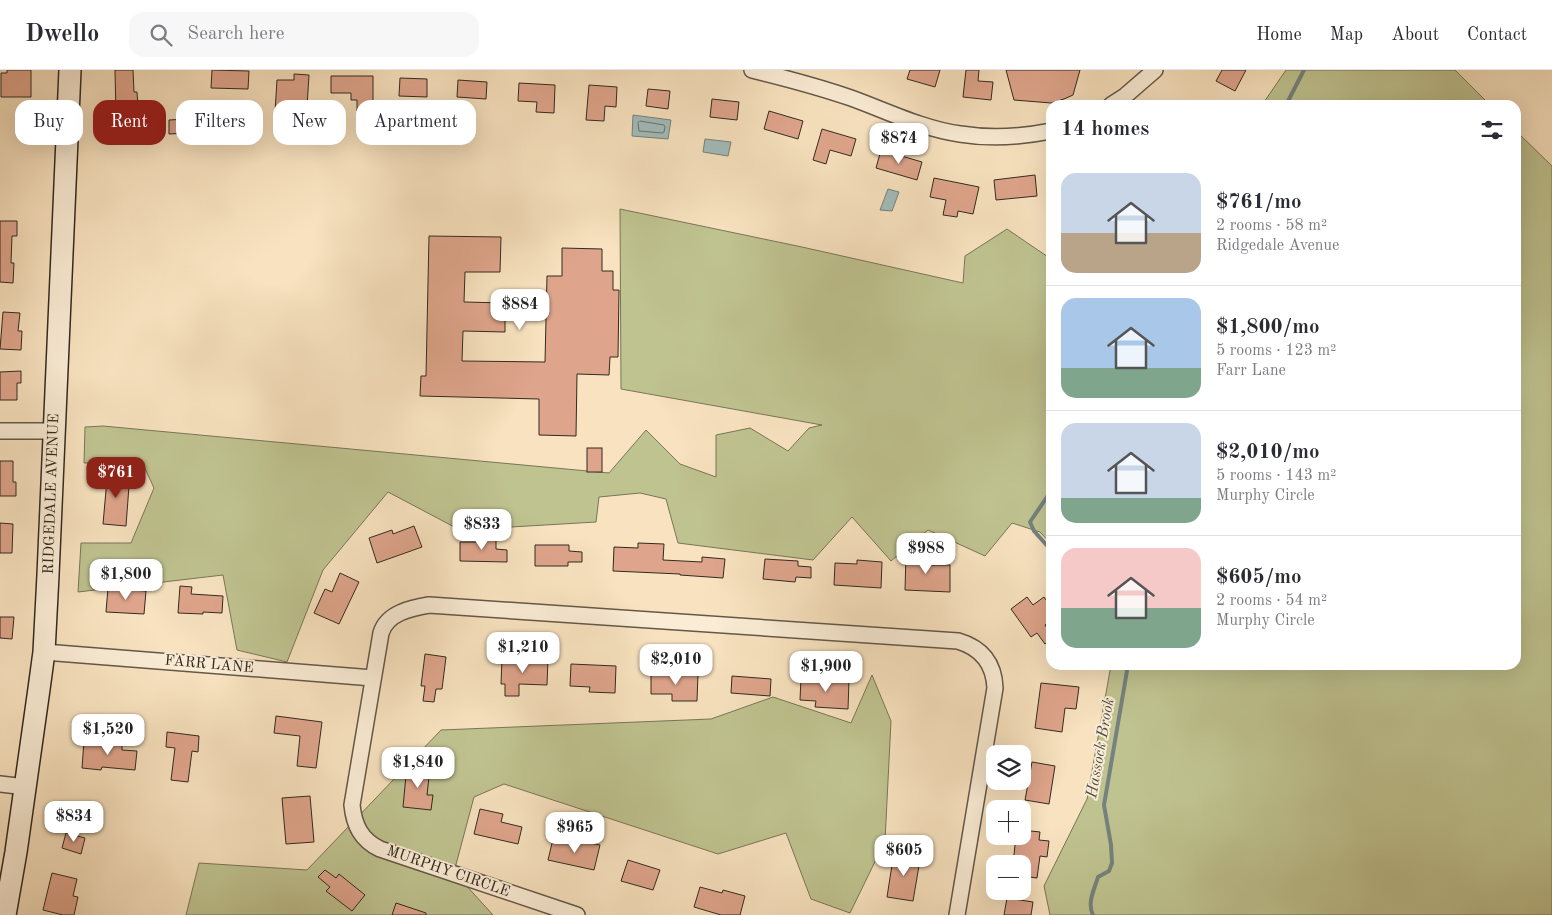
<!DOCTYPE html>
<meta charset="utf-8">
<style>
:root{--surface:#fff;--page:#f7f7f7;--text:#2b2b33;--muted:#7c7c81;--line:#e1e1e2;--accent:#8f2418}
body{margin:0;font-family:"Old Standard TT",serif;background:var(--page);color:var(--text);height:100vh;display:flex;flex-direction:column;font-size:19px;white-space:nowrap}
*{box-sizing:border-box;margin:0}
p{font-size:16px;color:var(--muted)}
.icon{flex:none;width:28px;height:28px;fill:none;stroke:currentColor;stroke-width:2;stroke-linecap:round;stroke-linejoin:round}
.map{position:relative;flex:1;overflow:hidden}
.sheet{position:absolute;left:1046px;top:30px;width:475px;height:570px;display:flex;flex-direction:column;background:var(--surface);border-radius:15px;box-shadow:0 5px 20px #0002}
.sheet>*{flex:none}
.guide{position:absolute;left:15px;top:30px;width:475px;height:45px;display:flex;gap:10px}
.controls{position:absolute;left:986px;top:675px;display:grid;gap:10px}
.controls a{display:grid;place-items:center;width:45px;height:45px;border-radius:10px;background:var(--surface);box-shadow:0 5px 20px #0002;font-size:25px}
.price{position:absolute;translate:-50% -42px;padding:0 11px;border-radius:10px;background:#fff;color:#222;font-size:16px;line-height:32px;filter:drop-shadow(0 1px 2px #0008)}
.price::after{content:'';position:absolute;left:50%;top:30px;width:15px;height:11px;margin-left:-8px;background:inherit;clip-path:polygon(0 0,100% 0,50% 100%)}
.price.current{background:var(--accent);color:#fff}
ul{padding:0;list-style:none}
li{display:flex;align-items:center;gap:15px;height:125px;padding:0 15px}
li+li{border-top:1px solid var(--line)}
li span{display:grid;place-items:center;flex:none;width:140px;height:100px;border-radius:15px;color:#555}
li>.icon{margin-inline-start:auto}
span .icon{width:60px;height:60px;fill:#fffc;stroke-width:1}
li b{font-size:21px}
h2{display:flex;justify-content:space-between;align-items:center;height:60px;padding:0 15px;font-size:21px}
.chip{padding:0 18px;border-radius:15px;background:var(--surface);box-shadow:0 5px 20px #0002;font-size:18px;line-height:45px}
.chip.current{background:var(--accent);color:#fff}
header{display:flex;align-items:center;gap:30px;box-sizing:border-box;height:70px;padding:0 25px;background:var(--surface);border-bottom:1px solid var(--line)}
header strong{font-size:24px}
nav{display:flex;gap:28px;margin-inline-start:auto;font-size:18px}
.search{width:350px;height:45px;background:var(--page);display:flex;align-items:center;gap:12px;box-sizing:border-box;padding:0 18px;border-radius:15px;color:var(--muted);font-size:19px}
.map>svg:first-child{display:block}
</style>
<header>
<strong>Dwello</strong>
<div class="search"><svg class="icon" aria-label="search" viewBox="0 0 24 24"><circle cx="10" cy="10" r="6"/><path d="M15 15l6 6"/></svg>Search here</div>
<nav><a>Home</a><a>Map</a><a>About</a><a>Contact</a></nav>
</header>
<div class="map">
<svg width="1552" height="845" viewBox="0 0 1552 845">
<rect width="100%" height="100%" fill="#f8e2bf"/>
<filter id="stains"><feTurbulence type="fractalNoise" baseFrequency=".004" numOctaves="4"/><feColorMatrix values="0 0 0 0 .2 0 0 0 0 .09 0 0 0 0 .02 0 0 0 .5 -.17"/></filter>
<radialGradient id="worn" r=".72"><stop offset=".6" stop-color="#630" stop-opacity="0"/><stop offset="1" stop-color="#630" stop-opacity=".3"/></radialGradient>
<g fill="#bfc390" stroke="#787658">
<path d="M1286,0H1455L1490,35H1262Z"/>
<path d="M1516,61L1552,96V845H1050L1044,816L1087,729L1111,595H1516Z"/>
<path d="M620,139L802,177L963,213L965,186L1007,159L1051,189V474L1040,462L1012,453L985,486L928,460L891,491L852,447L813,490L678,473L666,429L640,423L599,427L596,452L460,460L388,422L323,500L287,592L237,580L223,505L78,522L81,473H131L154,418L142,392L84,393L85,357L103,356L609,403L646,360L680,394L716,407V365L750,358L788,381L809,358L822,355L621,319Z"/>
<path d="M872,605L891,651L885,771L850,843L811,829L786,763L718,784L504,714L474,727L454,802L493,845H186L199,793L307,800L441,660L711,649L773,627L851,653Z"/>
</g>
<g fill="#a1bcbb" stroke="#75827d">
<path d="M633,45L671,50L668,69L632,66Z"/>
<path d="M705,69L731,72L728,86L703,82Z"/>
<path d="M888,119L899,122L892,141L880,140Z"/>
</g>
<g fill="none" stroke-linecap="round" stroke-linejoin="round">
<path stroke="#6a736e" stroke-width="1" d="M640,51L664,55L665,57L664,62L662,63L639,61L638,53Z"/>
<g stroke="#75827d" stroke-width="4">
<path d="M1286,35L1304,0"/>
<path d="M1051,421L1030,452L1034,461L1051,480"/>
<path d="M1093,845C1087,833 1094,820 1098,807L1109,801L1112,793L1111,775L1104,735L1128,595"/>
</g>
</g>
<g fill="#dfa58c" stroke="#322a20">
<path d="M7,0H31V27H1V3H7Z"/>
<path d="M115,0H133L134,22H137L140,63L131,64V67L114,68L113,46H116Z"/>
<path d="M212,0L249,1L248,19L211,18Z"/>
<path d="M910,0H940L935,17L907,9Z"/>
<path d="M966,0H979L978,11L993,12L991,30L963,27Z"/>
<path d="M1006,0H1080L1073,25L1064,29L1051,33L1014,30Z"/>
<path d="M1222,0H1246L1235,21L1216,11Z"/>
<path d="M294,4L309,5L307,37L286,36V43L275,42L277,10H294Z"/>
<path d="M331,6H373V41H357V30H351V23H331Z"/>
<path d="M400,8L427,9V27L399,26Z"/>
<path d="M458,10L487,12L486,29L457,27Z"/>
<path d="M519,13L555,15L554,43L536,42L537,32L518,31Z"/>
<path d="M589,15L617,17L616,37L605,36L604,51L586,50Z"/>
<path d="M648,19L670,21L668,39L646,36Z"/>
<path d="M712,29L739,32L737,50L710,47Z"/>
<path d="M769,41L803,51L798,69L764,59Z"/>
<path d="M188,49V63L169,64V50Z"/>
<path d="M822,59L856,69L851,86L830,80L826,94L813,90Z"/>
<path d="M881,80L922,92L917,110L876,98Z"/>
<path d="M1035,105L1037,126L996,130L994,110Z"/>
<path d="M934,108L979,117L973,144L958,141L957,147L943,145L946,130L930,127Z"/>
<path d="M0,151H17V166H12L11,193H14L13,213L0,212Z"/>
<path d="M429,166L501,167L500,202H465L464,232L505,233V262L463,261L462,291L545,292L547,206H562V178L602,179V201H613V220H619L618,287H610L609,305L577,304L576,366L539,365V329L420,326L421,306H426Z"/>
<path d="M3,242L20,243L18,261H22L21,280L0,279Z"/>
<path d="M21,301V313H17V330H0V302Z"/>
<rect x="587" y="378" width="15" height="24"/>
<path d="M0,391H13V412H16V426H0Z"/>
<path d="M108,398L125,399L123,416H129L126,456L103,454Z"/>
<path d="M0,453L13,454L12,483H0Z"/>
<path d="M414,456L422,477L377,493L369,468L392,460L393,464Z"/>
<path d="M485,466L496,467V479L507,480V492L460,491V472H485Z"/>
<path d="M638,473L664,474L663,490L702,492V487L725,489L723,508L680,505V504L613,501L614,477L638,478Z"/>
<path d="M535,475H569V481L582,482V492H568V496H535Z"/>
<path d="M906,485L928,486L927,495H950V522L905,520Z"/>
<path d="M765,489L798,491V496L811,497V508L796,507L795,512L763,509Z"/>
<path d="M857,490L882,492L881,518L834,515L835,493L857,494Z"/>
<path d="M340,503L359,512L339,554L314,543L325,519L332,522Z"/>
<path d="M180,516L192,517L191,524L223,526L222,543L203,542V544L178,543Z"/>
<path d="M108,518L146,521L144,544L106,542Z"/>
<path d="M1027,527L1033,535L1044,527L1051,537V550L1045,555L1051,564V569L1045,574L1037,563L1031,567L1011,539Z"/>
<path d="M0,547H14L12,569L0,568Z"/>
<path d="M425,584L446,587L442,619H436L434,632L423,631L425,616H421Z"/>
<path d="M502,588L548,589L547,615L519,614V626H505V614H501Z"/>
<path d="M571,594L616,596L615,623L589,622L590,617L570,616Z"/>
<path d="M651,603L698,604L697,631H672V624H651Z"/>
<path d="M732,606L771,609L770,626L731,623Z"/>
<path d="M801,608L849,610L848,639L815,637L816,631L800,630Z"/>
<path d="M1041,613L1079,617L1076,639L1065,638L1062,662L1035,658Z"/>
<path d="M276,646L322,652L316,698L297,696L300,666L274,663Z"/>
<path d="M167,662L199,666L198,682L192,681L188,712L171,710L175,678L166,677Z"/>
<path d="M84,671L122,674V680L137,681L135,700L102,697L101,700L82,698Z"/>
<path d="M415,691L425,692L424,707H429L427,725H433L431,740L403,737L406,705H413Z"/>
<path d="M1032,692L1055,696L1049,734L1025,730Z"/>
<path d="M310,726L314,772L286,774L282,728Z"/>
<path d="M480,739L503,744L501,752L522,757L518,774L474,764Z"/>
<path d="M1022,760L1040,762L1039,770L1049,771L1047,787L1040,786L1037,808L1022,806V794H1013L1016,766H1022Z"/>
<path d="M66,763L85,768L81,784L62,778Z"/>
<path d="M553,769L575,774V770L600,775L594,800L548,790Z"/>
<path d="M900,780L921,784L913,831L887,827L892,795L898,796Z"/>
<path d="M628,790L660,800L653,820L621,811Z"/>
<path d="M325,800L336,808L339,804L365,825L352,841L326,821L330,817L318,807Z"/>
<path d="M52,803L77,809L73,826L78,827L74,845H63L43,840Z"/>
<path d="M700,817L722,823L723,820L745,826L740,845H721L694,837Z"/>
<path d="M1007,828L1033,832L1031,845H1004Z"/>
<path d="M396,833L426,843V845H392Z"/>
</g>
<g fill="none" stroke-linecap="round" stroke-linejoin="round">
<g stroke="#645848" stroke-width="18">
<g id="minor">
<path d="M752,0C785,8 819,17 851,28C887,41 923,59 960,64C991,69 1021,67 1051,61"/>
<path d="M1111,35L1125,26L1155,0"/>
<path d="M0,361H54"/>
<path d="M44,582L373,608"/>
<path d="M0,714L26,717"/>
<path d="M577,845L380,779C361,770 354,755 352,735L381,563C387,543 411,538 429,535L958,571C982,578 994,594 995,618L957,845"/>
</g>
</g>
<g stroke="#322a20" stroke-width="24">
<path id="secondary" d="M5,845L16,782L39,619L44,582L48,505L70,0"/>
</g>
<use href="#minor" stroke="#faecd5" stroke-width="15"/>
<use href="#secondary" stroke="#faecd5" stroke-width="21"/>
</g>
<g text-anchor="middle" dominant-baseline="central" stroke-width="4" stroke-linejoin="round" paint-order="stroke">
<g font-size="15" fill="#322a20" stroke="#faecd5">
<text transform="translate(52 424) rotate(-88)">RIDGEDALE AVENUE</text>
<text transform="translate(209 595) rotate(5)">FARR LANE</text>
<text transform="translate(448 802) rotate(19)">MURPHY CIRCLE</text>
</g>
<g font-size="16" font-style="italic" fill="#4e4e47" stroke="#faecd5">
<text transform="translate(1101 678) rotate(-80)">Hassock Brook</text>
</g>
</g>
<rect width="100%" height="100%" filter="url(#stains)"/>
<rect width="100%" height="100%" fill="url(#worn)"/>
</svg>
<div class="controls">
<a><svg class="icon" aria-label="layers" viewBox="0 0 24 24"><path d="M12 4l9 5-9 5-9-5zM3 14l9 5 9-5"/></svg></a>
<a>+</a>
<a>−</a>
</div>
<b class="price" style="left:899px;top:95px">$874</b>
<b class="price" style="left:520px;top:261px">$884</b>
<b class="price current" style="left:116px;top:429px">$761</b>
<b class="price" style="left:482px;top:481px">$833</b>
<b class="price" style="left:926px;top:505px">$988</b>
<b class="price" style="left:126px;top:531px">$1,800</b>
<b class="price" style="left:523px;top:604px">$1,210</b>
<b class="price" style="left:676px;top:616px">$2,010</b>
<b class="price" style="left:826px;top:623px">$1,900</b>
<b class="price" style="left:108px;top:686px">$1,520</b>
<b class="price" style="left:418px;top:719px">$1,840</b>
<b class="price" style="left:74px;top:773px">$834</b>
<b class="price" style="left:575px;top:784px">$965</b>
<b class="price" style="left:904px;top:807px">$605</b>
<div class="guide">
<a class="chip">Buy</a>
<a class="chip current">Rent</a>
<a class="chip">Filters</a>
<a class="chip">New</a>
<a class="chip">Apartment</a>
</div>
<section class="sheet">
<h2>14 homes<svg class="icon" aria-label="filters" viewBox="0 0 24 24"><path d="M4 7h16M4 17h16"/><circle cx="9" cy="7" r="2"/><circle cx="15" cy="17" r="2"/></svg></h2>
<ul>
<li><span style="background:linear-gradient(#c9d6e8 60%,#b9a48a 0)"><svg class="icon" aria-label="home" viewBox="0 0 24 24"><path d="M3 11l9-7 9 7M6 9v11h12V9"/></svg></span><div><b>$761/mo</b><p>2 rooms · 58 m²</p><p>Ridgedale Avenue</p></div></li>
<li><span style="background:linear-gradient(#a9c7e8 70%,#7fa58c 0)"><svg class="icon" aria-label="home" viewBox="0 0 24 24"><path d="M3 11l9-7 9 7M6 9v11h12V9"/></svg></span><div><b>$1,800/mo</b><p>5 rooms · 123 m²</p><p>Farr Lane</p></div></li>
<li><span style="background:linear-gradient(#c9d6e8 75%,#7fa58c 0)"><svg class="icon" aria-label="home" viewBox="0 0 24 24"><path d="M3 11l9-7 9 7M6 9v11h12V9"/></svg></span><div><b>$2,010/mo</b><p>5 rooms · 143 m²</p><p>Murphy Circle</p></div></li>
<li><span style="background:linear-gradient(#f6c9c9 60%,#7fa58c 0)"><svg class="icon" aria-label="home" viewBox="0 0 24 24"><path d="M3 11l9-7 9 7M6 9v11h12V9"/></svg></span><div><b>$605/mo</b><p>2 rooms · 54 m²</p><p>Murphy Circle</p></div></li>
</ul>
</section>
</div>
